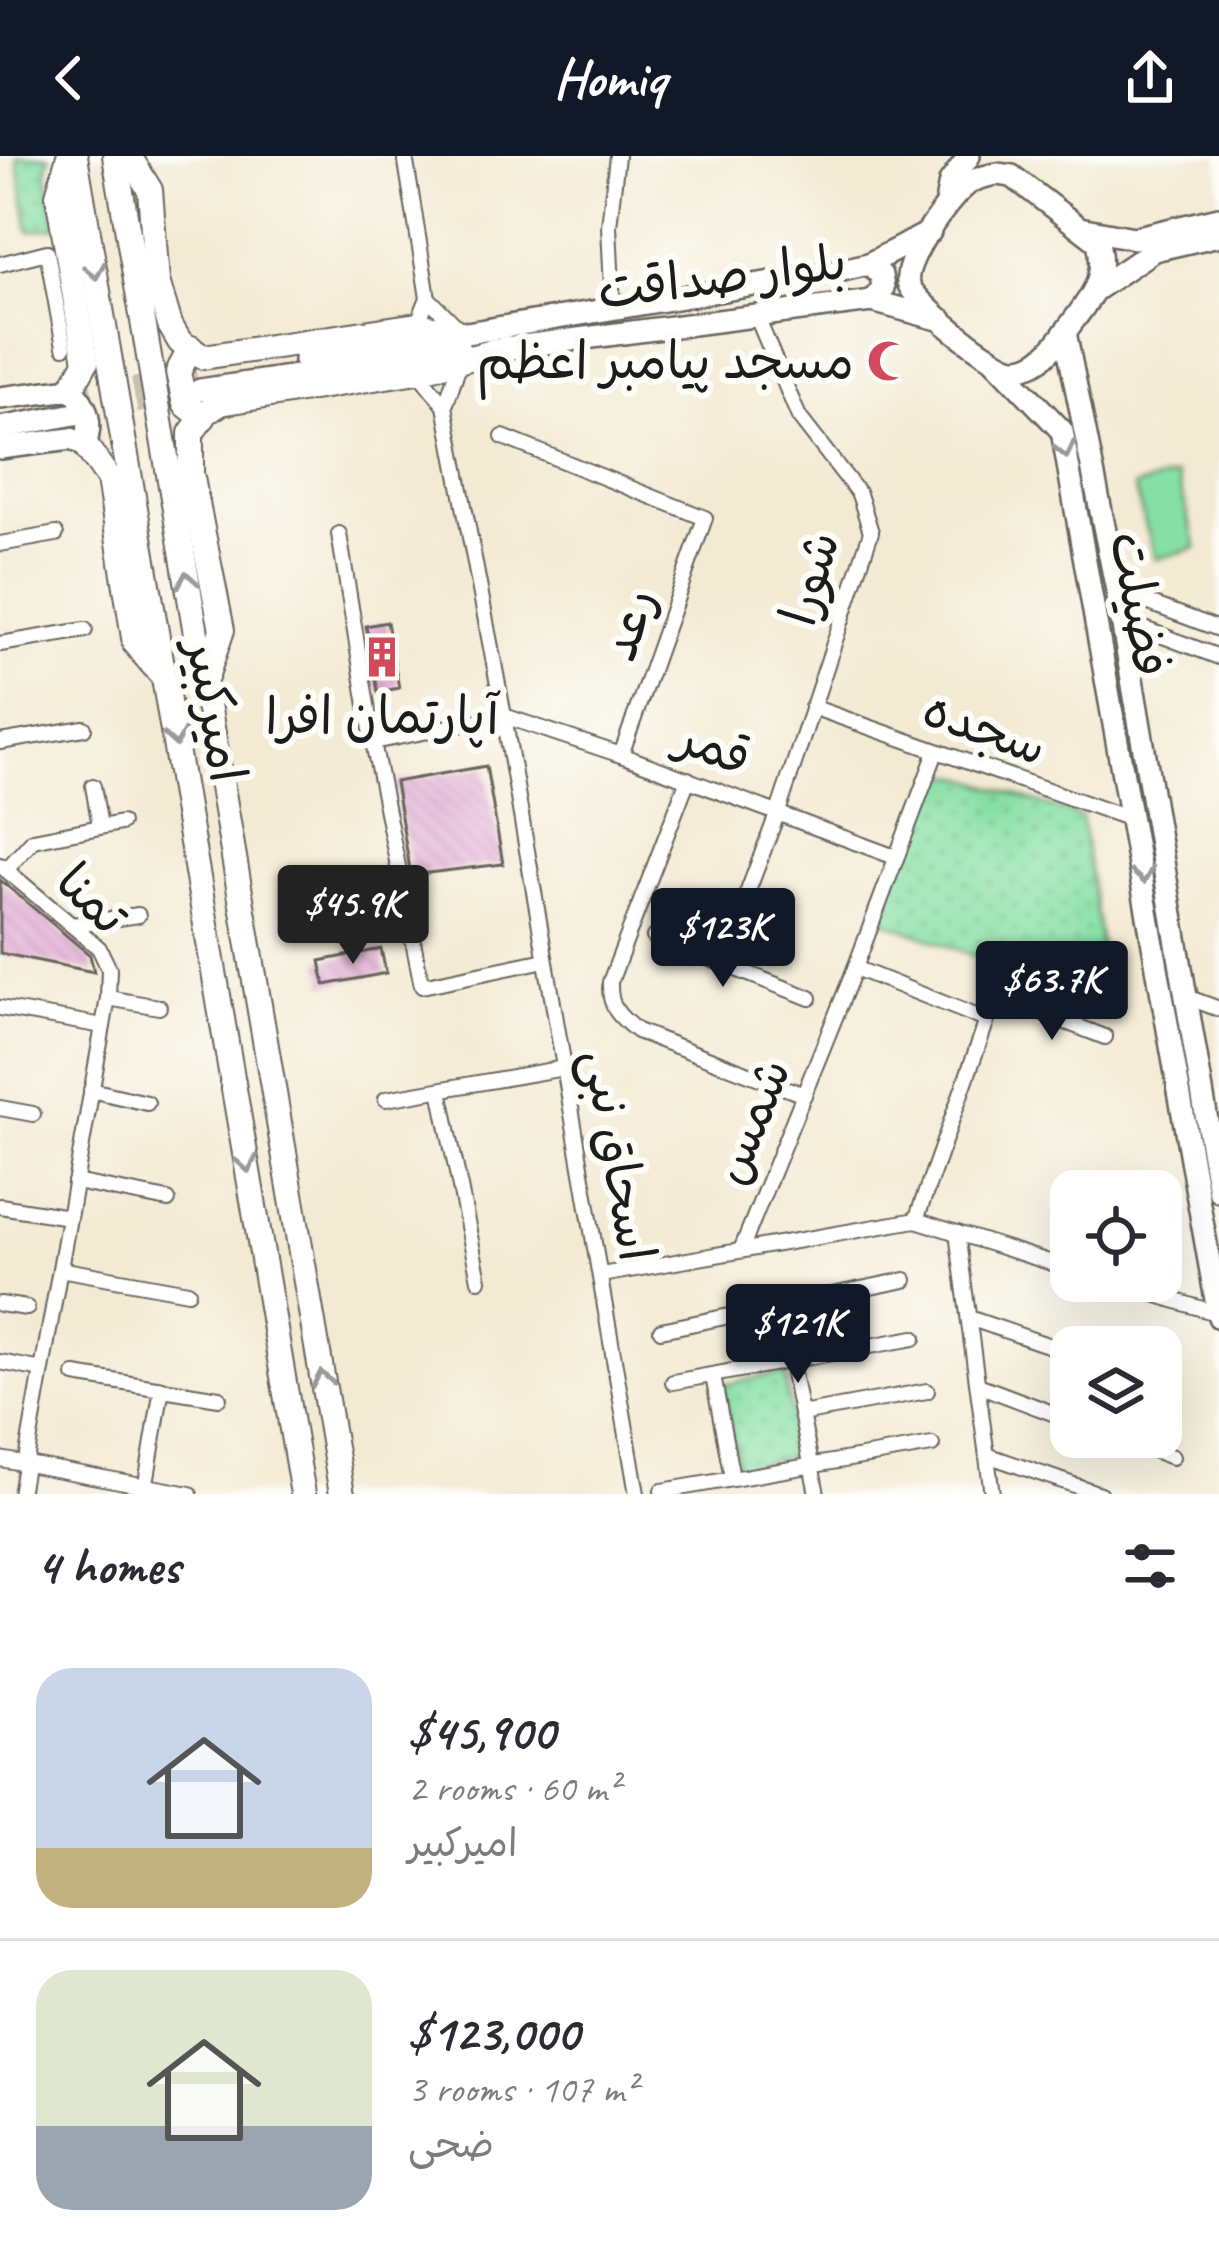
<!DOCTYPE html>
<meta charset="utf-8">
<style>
:root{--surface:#fff;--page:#f2f2f3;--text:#2b2b33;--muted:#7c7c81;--line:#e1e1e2;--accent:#111827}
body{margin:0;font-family:Caveat,"Playpen Sans Arabic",sans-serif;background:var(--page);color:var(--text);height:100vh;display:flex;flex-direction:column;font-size:45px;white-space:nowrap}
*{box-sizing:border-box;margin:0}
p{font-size:39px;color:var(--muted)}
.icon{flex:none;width:66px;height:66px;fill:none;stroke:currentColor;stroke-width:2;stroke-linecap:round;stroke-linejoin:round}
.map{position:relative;height:1338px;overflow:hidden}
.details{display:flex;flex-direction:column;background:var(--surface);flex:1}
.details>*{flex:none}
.controls{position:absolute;left:1050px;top:1014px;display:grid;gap:24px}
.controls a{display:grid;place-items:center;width:132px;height:132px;border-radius:24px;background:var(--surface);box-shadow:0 12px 48px #0002;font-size:60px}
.price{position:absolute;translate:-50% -102px;padding:0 27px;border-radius:12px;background:var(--accent);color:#fff;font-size:39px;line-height:78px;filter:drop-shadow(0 3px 6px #0008)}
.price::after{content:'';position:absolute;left:50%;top:72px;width:36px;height:27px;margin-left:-18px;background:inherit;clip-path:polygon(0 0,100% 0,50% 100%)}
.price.on{background:#222;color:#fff}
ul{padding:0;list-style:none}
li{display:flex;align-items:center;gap:36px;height:300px;padding:0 36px}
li+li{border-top:3px solid var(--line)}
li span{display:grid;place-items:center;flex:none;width:336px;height:240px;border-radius:36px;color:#555}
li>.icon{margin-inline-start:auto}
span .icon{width:144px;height:144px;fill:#fffc;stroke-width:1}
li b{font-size:51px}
h2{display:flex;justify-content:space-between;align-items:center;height:144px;padding:0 36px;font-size:51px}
header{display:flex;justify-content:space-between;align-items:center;height:156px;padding:0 36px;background:var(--accent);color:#fff;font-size:54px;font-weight:700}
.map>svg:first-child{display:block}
</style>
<header><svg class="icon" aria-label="back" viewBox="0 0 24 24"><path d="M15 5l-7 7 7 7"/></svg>Homiq<svg class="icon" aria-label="share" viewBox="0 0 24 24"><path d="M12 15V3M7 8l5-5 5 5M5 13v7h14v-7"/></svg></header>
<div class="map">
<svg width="1219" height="1338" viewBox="0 0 1219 1338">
<defs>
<pattern id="park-dots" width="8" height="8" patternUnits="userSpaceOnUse" patternTransform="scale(3)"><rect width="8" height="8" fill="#86e0a5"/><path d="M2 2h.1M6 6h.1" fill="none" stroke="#73c08d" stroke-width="1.8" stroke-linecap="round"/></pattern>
<pattern id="building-back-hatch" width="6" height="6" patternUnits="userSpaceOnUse" patternTransform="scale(3)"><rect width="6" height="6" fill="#e1a9d4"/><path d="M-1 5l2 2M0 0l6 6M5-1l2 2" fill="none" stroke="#c091b5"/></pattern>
</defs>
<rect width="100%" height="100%" fill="#fdfcf7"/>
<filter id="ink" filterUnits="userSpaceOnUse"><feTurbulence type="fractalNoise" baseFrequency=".00833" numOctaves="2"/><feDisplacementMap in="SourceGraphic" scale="24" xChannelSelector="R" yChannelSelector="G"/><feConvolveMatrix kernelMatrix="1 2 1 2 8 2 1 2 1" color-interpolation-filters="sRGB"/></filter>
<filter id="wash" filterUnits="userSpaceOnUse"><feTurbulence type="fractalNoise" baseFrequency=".004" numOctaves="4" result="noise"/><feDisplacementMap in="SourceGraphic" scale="48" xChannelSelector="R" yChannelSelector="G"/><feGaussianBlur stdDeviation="2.7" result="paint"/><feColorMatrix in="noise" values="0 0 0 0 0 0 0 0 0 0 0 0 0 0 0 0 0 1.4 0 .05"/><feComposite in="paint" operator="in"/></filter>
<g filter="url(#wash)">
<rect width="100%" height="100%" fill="#f3ead3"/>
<path fill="#86e0a5" stroke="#517e60" stroke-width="3" d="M1177,319L1197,392L1156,403L1134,331Z"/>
<g fill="url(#park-dots)" stroke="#517e60" stroke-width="3">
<path d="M17,0H50L46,13L56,71L29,75Z"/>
<path d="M960,620L1081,661L1111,854L879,763L929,629L944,619Z"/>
<path d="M784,1216L798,1298L738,1313L723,1229Z"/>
</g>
<g id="blocks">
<g fill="url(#building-back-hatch)">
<path d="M387,466L399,532L378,536L366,470Z"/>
<path d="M486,610L503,708L411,719L395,626Z"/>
<path d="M0,724L90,799L94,816L0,797Z"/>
<path d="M381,793L386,817L325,829L320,805Z"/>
</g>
</g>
</g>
<g filter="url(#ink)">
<use href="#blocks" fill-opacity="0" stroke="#67645c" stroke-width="3"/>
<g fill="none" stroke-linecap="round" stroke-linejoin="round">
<g stroke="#c8c1ae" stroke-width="21" stroke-dasharray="21 10" stroke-linecap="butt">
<path d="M72,243L197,221"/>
<path d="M75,258L198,235"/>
</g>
<g stroke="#67645c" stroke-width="18">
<g id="street">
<path d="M405,0L428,142"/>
<path d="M0,108L47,96L64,191"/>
<path d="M613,154L609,70L617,0"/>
<path d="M417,169L428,142L459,173"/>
<path d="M417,215L445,250L460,206"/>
<path d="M445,250L504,560L637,1338"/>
<path d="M503,281L705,362L621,599"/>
<path d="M339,378L373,586L422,830L545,804"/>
<path d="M0,388L56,378"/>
<path d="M1117,435L1219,473"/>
<path d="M1123,465L1219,501"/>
<path d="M0,488L85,474"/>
<path d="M812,551L1133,664"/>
<path d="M0,586L84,572"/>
<path d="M373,586L504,560L621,599L895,701"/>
<path d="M688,623L610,826C609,851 618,860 637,875L804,939"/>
<path d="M93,630L100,670"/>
<path d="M0,709L99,792L109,813L108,842L20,1338"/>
<path d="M6,714L33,684L121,667"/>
<path d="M72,769L138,759"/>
<path d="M654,781L810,842"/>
<path d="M721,806L778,656L871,376L859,338L799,261L756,159"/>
<path d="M855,812L986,864"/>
<path d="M1184,840L1219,853"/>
<path d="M108,842L159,851"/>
<path d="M0,852L103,870"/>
<path d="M91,934L147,947"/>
<path d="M440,934L479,1124"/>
<path d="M386,943L564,912"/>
<path d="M0,952L33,958"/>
<path d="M75,1026L168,1044"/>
<path d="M0,1050L69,1061"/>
<path d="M916,1064L996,839L1105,881"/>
<path d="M957,1077L992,1338"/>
<path d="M741,1094L855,812L936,596"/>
<path d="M60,1113L188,1136"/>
<path d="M601,1119L916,1064L1071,1113"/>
<path d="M1111,1125L1219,1158"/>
<path d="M0,1148L27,1152"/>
<path d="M780,1152L817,1338"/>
<path d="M969,1162L1071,1197"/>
<path d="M661,1174L905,1124"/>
<path d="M0,1206L42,1214"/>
<path d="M75,1219L219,1242"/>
<path d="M713,1220L732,1322"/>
<path d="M673,1226L914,1182"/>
<path d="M978,1229L1071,1264"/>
<path d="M801,1258L927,1235"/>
<path d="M1118,1281L1172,1301"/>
<path d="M987,1299L1100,1338"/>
<path d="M0,1303L190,1338"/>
<path d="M145,1333L162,1232"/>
<path d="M662,1335L932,1289"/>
</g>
</g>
<g stroke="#67645c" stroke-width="26">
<g id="secondary">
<path d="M997,18L1012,20L1098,86C1107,122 1092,140 1071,168C1057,187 1041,213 1014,212C994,210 912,146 908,126C904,104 946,47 963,32C972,23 985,20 997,18Z"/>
<path d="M947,41L950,26L969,0"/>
<path d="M1085,73L1134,82L1219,62"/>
<path d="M868,108L881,119L883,132L872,145"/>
<path d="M1098,132L1154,94L1219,79"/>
<path d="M1065,176L1117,435L1219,1035"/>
<path d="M492,194L872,145L942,164"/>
<path d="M305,204L838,115L868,108L930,76"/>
<path d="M994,204L1062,275L1219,1161"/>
<path d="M200,234L461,196"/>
<path d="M0,242L71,233C88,248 93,269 85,289L71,283L0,292"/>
<path d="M0,272L75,258"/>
</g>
</g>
<g stroke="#67645c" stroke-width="28">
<g id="primary">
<path d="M69,0L58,39L86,206L71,233"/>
<path d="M75,0L303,1338"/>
<path d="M115,0L342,1338"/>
<path d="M129,0L150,34L157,125L170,169L180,186L203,201L417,169L462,177"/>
<path d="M191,192L178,216L185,248L203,262"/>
<path d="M85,289L109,323L135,488L165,523"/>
<path d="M206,521L222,474L191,317V277L207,256L221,247L417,215L506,193"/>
</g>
</g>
<use href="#street" stroke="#fff" stroke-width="14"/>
<use href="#secondary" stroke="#fff" stroke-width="21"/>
<use href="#primary" stroke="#fff" stroke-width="24"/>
</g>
<defs><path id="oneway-chevron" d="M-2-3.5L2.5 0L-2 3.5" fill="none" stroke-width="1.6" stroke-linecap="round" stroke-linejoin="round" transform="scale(3)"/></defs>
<g stroke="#999">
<use href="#oneway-chevron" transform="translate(95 115) rotate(80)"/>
<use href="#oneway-chevron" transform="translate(1065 294) rotate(77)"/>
<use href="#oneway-chevron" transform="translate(187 424) rotate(-100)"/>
<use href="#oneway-chevron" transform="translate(175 582) rotate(80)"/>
<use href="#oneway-chevron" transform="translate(1143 719) rotate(80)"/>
<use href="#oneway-chevron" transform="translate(247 1008) rotate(80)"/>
<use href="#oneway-chevron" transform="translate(322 1223) rotate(-100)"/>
</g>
</g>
<defs>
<g id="mosque-bare" transform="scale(3.24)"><path d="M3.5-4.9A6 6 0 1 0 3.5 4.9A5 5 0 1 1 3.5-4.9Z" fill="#d1495b" stroke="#fdfcf7" stroke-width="2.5" paint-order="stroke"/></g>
<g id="building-bare" transform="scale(3.24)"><path d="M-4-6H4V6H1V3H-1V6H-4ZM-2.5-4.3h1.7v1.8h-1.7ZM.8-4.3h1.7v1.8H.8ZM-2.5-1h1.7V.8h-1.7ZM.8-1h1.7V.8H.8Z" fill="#d1495b" stroke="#fdfcf7" stroke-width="2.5" paint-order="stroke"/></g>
</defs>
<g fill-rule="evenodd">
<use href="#mosque-bare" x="888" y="205"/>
<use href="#building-bare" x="382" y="501"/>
</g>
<g text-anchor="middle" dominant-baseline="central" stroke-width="12" stroke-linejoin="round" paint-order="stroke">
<g font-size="51" fill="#1c1c1c" stroke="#fdfcf7">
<text transform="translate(722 120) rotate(-7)">بلوار صداقت</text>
<text transform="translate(810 422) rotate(-74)">شورا</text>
<text transform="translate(1140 448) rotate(80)">فضیلت</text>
<text transform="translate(628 468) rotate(-71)">رعد</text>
<text transform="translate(216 555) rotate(80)">امیرکبیر</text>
<text transform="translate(985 572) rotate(20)">سجده</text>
<text transform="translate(714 591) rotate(20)">قمر</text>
<text transform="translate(92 743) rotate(44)">تمنا</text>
<text transform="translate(751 965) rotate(-68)">شمس</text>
<text transform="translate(619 999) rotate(80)">اسحاق نبی</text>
</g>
<g font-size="51" fill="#1c1c1c" stroke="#fdfcf7" text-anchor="end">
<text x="854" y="205">مسجد پیامبر اعظم</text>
<text x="382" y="560" text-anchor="middle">آپارتمان افرا</text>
</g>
</g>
</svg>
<div class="controls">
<a><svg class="icon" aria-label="locate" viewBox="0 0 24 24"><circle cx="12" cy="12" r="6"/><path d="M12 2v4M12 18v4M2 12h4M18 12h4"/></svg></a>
<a><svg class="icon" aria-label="layers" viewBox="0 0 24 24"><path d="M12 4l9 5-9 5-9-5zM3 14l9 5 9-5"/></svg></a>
</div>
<b class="price on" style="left:353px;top:811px">$45.9K</b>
<b class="price" style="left:723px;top:834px">$123K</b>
<b class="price" style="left:1052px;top:887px">$63.7K</b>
<b class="price" style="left:798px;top:1230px">$121K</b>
</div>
<section class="details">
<h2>4 homes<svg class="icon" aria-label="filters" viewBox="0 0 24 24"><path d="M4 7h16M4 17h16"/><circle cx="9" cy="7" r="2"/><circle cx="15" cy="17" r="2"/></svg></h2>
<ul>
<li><span style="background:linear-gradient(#c9d6e8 75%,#c2b280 0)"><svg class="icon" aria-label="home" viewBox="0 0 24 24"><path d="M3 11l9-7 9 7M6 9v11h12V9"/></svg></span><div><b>$45,900</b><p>2 rooms · 60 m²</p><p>امیرکبیر</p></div></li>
<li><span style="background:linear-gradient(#dfe7d0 65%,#9aa5b1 0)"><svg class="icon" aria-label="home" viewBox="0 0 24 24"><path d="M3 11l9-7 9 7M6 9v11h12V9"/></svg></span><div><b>$123,000</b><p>3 rooms · 107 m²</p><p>ضحی</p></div></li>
</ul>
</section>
